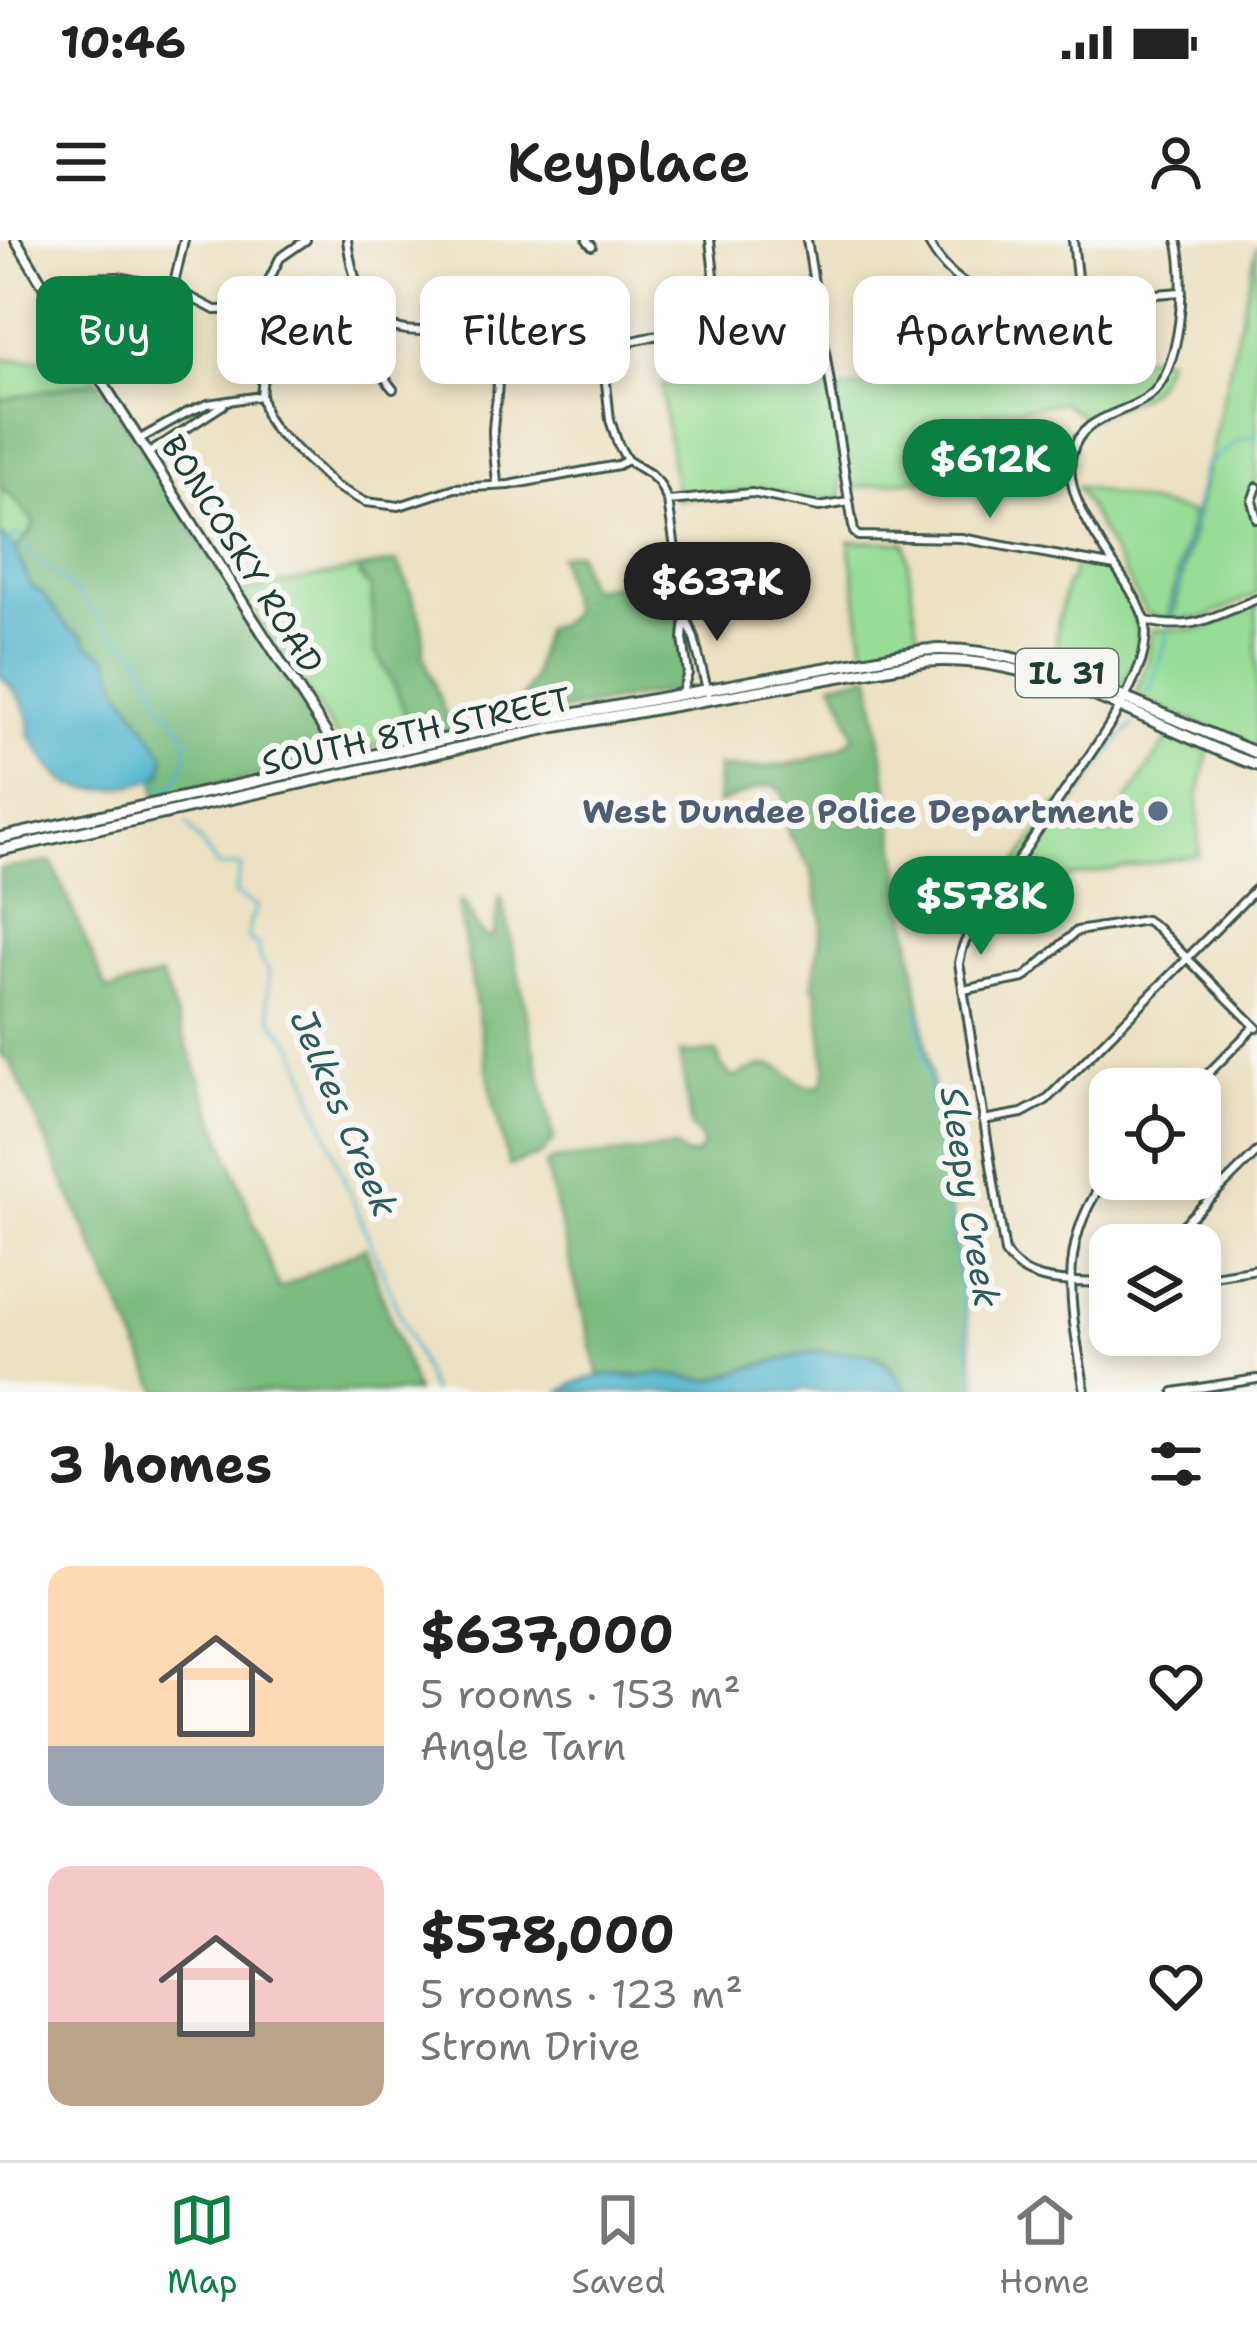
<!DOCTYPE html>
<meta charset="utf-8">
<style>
:root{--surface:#fff;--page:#f6f6f6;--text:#222;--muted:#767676;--line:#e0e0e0;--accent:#0b8043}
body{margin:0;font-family:"Shantell Sans",sans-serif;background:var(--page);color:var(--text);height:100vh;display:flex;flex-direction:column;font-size:45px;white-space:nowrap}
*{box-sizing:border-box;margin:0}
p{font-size:39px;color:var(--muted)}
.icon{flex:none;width:66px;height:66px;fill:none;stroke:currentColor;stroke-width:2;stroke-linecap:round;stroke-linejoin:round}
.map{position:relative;height:1152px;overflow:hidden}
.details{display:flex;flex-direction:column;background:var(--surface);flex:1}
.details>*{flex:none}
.banner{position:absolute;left:36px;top:36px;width:1185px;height:108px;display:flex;gap:24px}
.fabs{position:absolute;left:1089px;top:828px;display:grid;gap:24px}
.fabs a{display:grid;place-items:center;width:132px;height:132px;border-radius:24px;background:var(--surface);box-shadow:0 6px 18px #0003;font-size:60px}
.price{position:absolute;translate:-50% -102px;padding:0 27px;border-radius:42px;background:var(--accent);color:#fff;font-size:39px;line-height:78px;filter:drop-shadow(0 3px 6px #0008)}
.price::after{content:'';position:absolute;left:50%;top:72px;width:36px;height:27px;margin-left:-18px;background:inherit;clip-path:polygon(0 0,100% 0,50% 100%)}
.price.on{background:#222;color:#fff}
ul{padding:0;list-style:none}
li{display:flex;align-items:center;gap:36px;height:300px;padding:0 48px}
li span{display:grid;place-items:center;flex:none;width:336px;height:240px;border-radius:24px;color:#555}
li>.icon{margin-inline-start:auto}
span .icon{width:144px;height:144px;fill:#fffc;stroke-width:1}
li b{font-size:51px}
h2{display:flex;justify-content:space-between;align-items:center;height:144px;padding:0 48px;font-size:51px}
.tag{padding:0 42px;border-radius:24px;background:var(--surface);box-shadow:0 6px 18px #0003;font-size:42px;line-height:108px}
.tag.on{background:var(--accent);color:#fff}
.status{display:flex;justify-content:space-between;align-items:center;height:84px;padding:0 60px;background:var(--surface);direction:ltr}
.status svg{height:33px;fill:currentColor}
header{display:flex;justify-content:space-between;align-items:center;height:156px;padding:0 48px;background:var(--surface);font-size:54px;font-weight:600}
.menu{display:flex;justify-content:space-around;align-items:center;height:168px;border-top:3px solid var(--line);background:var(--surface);font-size:33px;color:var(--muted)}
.menu a{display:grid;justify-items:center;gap:6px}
.menu .on{color:var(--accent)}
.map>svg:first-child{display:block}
</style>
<div class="status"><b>10:46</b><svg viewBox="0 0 49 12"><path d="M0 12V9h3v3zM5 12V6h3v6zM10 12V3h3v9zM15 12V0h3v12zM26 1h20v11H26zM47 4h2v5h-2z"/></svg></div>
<header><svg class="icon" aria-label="menu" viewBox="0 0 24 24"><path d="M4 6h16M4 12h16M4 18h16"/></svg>Keyplace<svg class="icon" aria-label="person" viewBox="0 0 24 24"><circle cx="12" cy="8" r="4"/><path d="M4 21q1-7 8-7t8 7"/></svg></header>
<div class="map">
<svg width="1257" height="1152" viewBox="0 0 1257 1152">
<rect width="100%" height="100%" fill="#f6f6f2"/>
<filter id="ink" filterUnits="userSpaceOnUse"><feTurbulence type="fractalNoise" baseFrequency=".00833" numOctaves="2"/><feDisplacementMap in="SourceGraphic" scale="24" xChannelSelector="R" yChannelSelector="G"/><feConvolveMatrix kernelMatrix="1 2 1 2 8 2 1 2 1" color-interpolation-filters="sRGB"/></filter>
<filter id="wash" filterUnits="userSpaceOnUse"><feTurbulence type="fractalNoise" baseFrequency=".004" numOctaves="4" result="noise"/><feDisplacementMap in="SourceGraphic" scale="48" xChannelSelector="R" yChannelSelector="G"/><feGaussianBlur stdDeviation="2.7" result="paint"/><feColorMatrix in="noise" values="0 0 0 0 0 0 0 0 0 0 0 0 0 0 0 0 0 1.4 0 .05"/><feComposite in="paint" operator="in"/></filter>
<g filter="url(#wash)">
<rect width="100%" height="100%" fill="#ece1c2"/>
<g fill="#98dd95" stroke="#5c8d64" stroke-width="3">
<path d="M1257,5V240L1251,250L1248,264L1257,285V354L1207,377L1173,380Z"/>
<path d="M867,70L937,105L1167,118C1152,168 1124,156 1088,180L1062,162L986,174L994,234L894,242L850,249L835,151L878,144Z"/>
<path d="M0,119L85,120L98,140L0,160Z"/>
<path d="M828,122L844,237L840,238L842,259L815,260L762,248L677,260L661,146Z"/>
<path d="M1076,246L1192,273L1167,379L1146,373Z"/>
<path d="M0,248L14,258L35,282L32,290L16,308L0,294Z"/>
<path d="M849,301L905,302L920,406L865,416Z"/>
<path d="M1074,322L1111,331C1139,373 1150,403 1121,449H1115L1064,424C1048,401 1062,367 1067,342H1070Z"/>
<path d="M359,329L360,337L371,348L375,411L395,447L404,471L410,499L354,510L347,508L338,499L242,351Z"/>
<path d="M1257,365V508L1138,458L1136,453L1148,419L1152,390L1204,389Z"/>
<path d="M1171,494L1209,510L1198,557L1199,615L1000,649L1057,564L1104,595Z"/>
</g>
<g fill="#7abc7e" stroke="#4c7c59" stroke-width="3">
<path d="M98,141L280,425L326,502L330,514L323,522L157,559L154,539L162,534L165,515L122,451L108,417L88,405L83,396L68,388L43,354L30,345C27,332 19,322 16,308L32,290L34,282L14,258L0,247V160Z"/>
<path d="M577,312L584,337L590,348L617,344L672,329L680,381L683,445L676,450L520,478L518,464L532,441L543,390L561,383L571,373L559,316Z"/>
<path d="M398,322C409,351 428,382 423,415L452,491L410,499L404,471L395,447L375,411L371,348L361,337L359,329Z"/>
<path d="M871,435L978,1152H908L891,1126L878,1115L816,1111L750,1127L711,1140L661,1134L599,1136L545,925L553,920L675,908L686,916L697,915L703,905L697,893L691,888L680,813L717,812L720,823L732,837C746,834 758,823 773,826C794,831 794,850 821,846L826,829L817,752L813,745L822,680L811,628L789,596L784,575V552L772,545L756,549L718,564V526C746,535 839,521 854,496L845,467L833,442Z"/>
<path d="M52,622L107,751L161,736L279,1049L365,1007L416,1152H159L11,823L0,815V629Z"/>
<path d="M499,658H502L554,900L540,915L509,926L493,861L458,662H464C472,674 475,692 488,698L494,695Z"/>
</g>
<g fill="#4fb5cd" stroke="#377980" stroke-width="3">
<path d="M0,295L16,308C19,322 26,332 30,345L43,354L68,388L83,396L88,405L108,417L122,451L165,515L162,535C147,543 133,546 117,548C61,556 55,534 29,494C33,474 17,450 0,436Z"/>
<path d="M816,1112C869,1115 877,1103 907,1152H825L803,1149L793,1152H561L575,1143L605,1134L630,1137L661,1134L711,1141L750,1128Z"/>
</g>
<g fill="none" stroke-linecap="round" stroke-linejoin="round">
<g stroke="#4fb5cd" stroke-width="3">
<path d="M11,304L14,295H19L36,319L47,324L58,338L74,350L121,402L136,411L152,438L161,462L183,489L187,504L186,521L171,550L151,539"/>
<path d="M1149,453L1165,403L1205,226L1242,198L1257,196"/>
<path d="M187,583L218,627L241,626L235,654L257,667L250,681L248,700L258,705L261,720L269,732L267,758L273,781L296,808L340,929L432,1152"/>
<path d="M979,700L1118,500L1133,486"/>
<path d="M917,768L976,1152"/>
</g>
</g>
</g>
<g filter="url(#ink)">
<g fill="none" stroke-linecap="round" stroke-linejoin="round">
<g stroke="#3e5649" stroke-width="12">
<g id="street">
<path d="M306,0L280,18L266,46V104L261,156L266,176L275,190L335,246L365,262L399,266L455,248L509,245L618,225L627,220"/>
<path d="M347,0C368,154 458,49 492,117C504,140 494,165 493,190C493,208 496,227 497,245"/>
<path d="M587,0L592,6"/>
<path d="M807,0L854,292L858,296L961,298L1115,326"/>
<path d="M927,0C937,19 953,38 973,48C1010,67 1135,55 1182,52"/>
<path d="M1073,0L1079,56"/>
<path d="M82,38L118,37L173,48L215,70L264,69"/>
<path d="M173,48L184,0"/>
<path d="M703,74L728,83L817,70"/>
<path d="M387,85C377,103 378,134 393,149"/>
<path d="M466,93L481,67L490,64L492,73L479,100"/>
<path d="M610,126L592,117L590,107L599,104L618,113"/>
<path d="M140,199L188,172L208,164L261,156"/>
<path d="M149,213L223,165"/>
<path d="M1257,247L1252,261L1257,279"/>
<path d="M669,261L752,253L819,267L849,262"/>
<path d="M687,380L694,398L708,453"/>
<path d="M1146,381C1195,392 1213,376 1257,359"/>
<path d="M682,452L688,433L683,399L685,377L668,261L659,243L650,234L627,220L618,204L610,180L606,143L613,118L633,101L684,89L703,74L712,59L715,44L710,0"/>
<path d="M963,750L1024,738L1077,691L1146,680L1157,688L1257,788"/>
<path d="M1193,849L1254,787"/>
<path d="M983,880L1022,873L1046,860L1257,648"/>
<path d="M1167,1005L1178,990L1257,912"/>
<path d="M1200,1038L1257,1029"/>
<path d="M1110,1043C1073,1041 1028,1047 1005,1013L959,723L963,706L970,692C1001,646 1031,601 1062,555C1091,513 1123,471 1141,422C1145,410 1148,389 1144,377C1126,329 1059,267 1072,214C1081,175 1122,176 1149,156C1182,132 1187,36 1177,0"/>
<path d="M1085,1152C1072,1070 1053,1004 1110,933"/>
<path d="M1174,1152L1257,1139"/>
</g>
</g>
<g stroke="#3e5649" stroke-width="14">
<path id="secondary" d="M16,0L101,140L344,521"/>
</g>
<g stroke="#3e5649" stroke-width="15">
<g id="primary">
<path d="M0,598L491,489L925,410C1000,406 1062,431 1129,460C1172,478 1214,496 1257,513"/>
<path d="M0,610L553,487L927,421C1045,414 1149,487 1257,525"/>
</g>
</g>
<use href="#street" stroke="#fff" stroke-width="6"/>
<use href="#secondary" stroke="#fff" stroke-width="8"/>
<use href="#primary" stroke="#fff" stroke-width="9"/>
</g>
</g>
<circle fill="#5c6f8a" stroke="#f6f6f2" stroke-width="4.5" cx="1158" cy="571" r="12"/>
<g text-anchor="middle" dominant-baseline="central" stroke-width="12" stroke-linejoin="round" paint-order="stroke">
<rect fill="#f6f6f2" stroke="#60746d" stroke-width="3" x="1016" y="409" width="102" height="48" rx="9"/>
<g font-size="30" font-weight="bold" fill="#1f3d34">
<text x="1067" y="433">IL 31</text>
</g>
<g font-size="33" fill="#1f3d34" stroke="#f6f6f2">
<text transform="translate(242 314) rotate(58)">BONCOSKY ROAD</text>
<text transform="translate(416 491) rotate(-12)">SOUTH 8TH STREET</text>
</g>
<g font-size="33" font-weight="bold" fill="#4e5e75" stroke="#f6f6f2" text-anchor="end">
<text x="1134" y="571">West Dundee Police Department</text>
</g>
<g font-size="36" font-style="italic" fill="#2b5b5a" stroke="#f6f6f2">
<text transform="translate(344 873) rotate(67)">Jelkes Creek</text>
<text transform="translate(970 957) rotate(81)">Sleepy Creek</text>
</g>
</g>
</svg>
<div class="fabs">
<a><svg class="icon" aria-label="locate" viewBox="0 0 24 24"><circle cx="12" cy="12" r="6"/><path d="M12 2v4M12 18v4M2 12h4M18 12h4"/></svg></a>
<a><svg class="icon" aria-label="layers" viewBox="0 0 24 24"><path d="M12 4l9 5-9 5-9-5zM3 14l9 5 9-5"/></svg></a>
</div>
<b class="price" style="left:990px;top:281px">$612K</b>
<b class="price on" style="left:717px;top:404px">$637K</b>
<b class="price" style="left:981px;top:718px">$578K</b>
<div class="banner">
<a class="tag on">Buy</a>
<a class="tag">Rent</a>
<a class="tag">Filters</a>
<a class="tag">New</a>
<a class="tag">Apartment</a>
</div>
</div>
<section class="details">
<h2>3 homes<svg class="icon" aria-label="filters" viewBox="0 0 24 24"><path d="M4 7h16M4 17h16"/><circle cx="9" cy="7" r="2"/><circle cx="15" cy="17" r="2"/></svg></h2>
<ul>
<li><span style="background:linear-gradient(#ffd9b3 75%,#9aa5b1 0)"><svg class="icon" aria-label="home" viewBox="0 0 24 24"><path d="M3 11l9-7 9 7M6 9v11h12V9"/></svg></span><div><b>$637,000</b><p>5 rooms · 153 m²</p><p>Angle Tarn</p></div><svg class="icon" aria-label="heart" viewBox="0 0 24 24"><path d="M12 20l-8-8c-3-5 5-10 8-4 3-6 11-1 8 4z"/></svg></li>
<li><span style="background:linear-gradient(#f6c9c9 65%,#b9a48a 0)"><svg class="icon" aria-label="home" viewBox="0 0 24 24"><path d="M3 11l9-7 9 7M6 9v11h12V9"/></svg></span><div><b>$578,000</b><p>5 rooms · 123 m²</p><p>Strom Drive</p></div><svg class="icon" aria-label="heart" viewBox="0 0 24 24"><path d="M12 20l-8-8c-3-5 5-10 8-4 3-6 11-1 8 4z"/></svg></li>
</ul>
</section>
<nav class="menu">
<a class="on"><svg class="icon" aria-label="map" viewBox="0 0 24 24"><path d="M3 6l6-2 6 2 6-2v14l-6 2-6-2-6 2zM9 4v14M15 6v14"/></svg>Map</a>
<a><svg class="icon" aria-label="saved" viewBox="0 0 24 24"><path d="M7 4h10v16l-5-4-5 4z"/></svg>Saved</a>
<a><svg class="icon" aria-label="home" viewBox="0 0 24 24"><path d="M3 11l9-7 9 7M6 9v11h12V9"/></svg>Home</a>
</nav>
